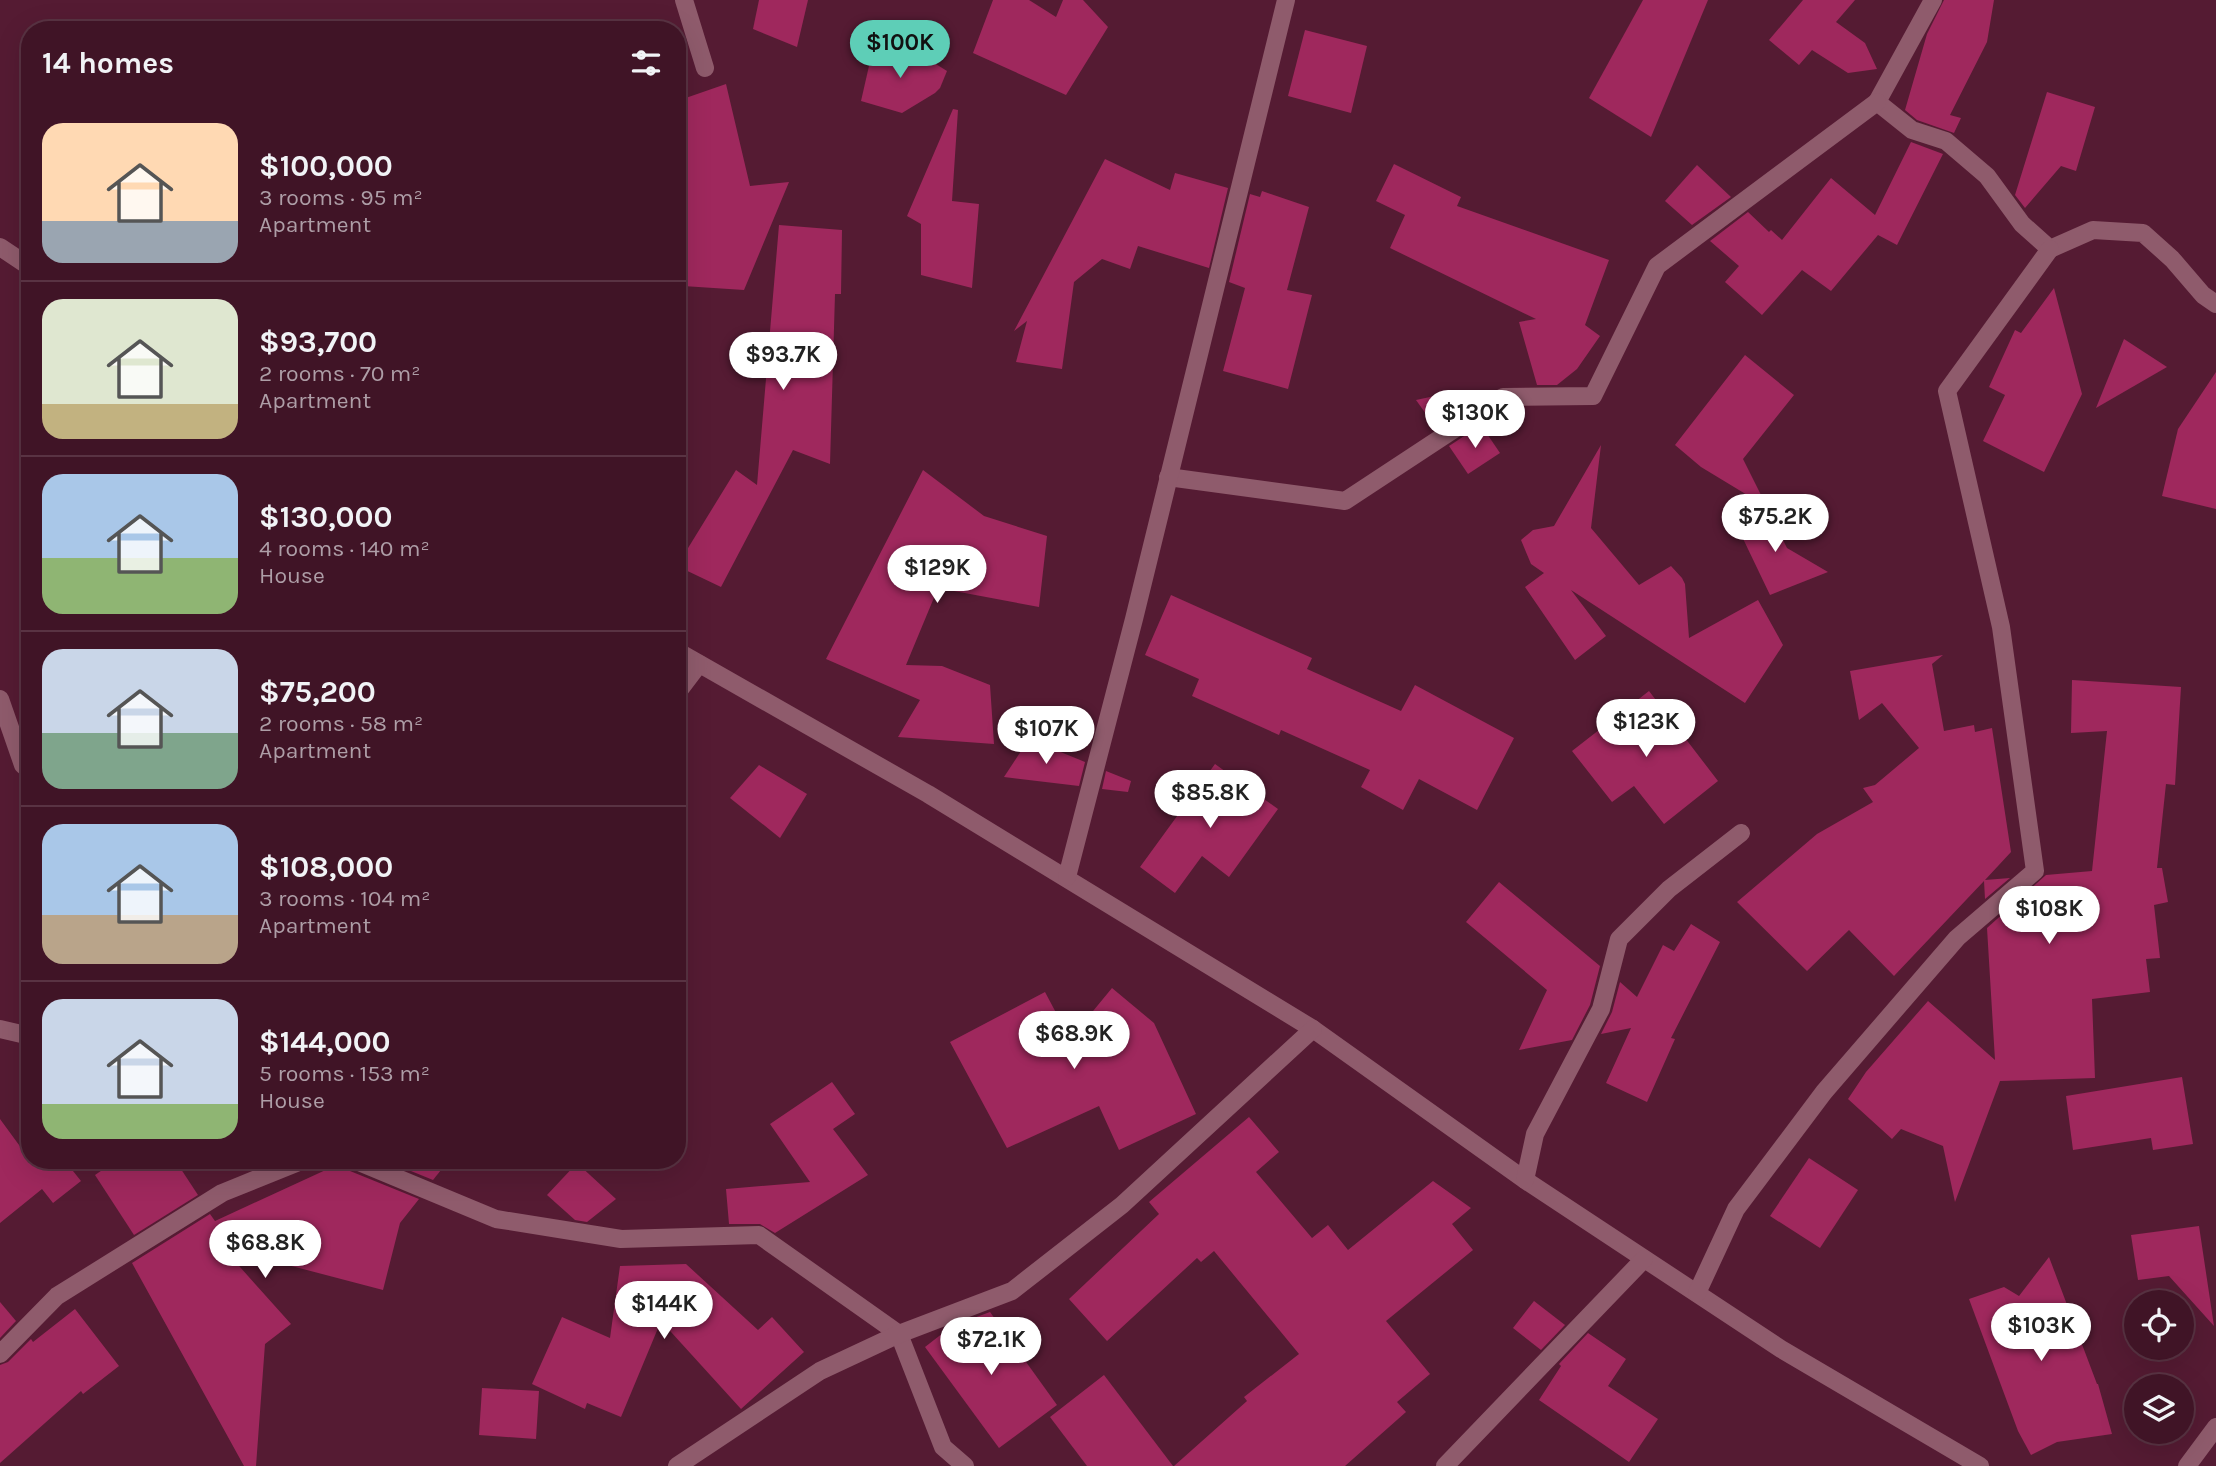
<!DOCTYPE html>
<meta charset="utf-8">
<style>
:root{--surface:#401426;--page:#4b2132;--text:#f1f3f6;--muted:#ae9ea7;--line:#593343;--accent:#5eceb7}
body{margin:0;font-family:Karla,sans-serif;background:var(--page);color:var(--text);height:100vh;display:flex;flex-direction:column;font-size:26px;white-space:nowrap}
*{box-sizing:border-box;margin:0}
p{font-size:23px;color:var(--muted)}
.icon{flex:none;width:38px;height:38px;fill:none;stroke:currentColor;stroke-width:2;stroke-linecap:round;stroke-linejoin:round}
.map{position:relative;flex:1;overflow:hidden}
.drawer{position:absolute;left:21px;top:21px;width:665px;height:1148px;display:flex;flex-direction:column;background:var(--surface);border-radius:28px;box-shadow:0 7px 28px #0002,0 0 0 2px var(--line)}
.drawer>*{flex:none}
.controls{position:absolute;left:2124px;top:1290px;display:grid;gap:14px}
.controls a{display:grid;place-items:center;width:70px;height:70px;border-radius:50%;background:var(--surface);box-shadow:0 7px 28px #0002,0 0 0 2px var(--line);font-size:35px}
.price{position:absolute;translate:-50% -60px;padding:0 16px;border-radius:24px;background:#fff;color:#222;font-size:23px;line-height:46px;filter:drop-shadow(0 2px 4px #0008)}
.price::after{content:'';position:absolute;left:50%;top:42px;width:21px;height:16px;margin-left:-10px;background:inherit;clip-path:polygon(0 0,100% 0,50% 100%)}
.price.selected{background:var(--accent);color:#111}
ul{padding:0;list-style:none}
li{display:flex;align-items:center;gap:21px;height:175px;padding:0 21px}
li+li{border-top:2px solid var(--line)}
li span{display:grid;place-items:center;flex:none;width:196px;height:140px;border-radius:21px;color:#555}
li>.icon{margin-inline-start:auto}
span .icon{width:84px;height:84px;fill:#fffc;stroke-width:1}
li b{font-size:30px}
h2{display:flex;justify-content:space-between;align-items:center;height:84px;padding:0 21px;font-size:30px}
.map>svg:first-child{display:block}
</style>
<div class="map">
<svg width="2216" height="1466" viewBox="0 0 2216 1466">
<rect width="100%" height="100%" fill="#551b33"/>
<g fill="#9f285d">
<path d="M759,0H808L797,47L753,29Z"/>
<path d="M993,0H1029L1056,17L1063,0H1083L1108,27L1066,95L973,53Z"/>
<path d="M1643,0H1708L1651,137L1589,98Z"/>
<path d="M1803,0H1855L1836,22L1865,43L1877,69L1848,73L1812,50L1799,65L1769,40Z"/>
<path d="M1944,0H1994L1987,42L1950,115L1961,118L1954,133L1917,120L1905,110L1927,34Z"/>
<path d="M1305,30L1367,46L1351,113L1288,96Z"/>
<path d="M874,44L931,61L947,71L940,88L935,93L902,113L861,101Z"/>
<path d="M726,84L750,186L789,182L744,290L683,286L677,214V101Z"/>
<path d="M2047,92L2095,107L2076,171L2061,166L2025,208L2015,195Z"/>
<path d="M953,109L958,110L952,201L979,204L972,288L921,275V224L907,216Z"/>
<path d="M1911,142L1943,154L1897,245L1878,235L1831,291L1802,270L1762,315L1725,282L1739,266L1710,241L1748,212L1769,232L1771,230L1782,240L1831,178L1875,215Z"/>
<path d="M1105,159L1170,190L1175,173L1228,188L1209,268L1138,246L1130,269L1102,259L1074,282L1062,369L1016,362L1027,321L1014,331Z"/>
<path d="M1394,164L1461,197L1457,206L1609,260L1585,325L1600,336L1577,369L1557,385H1537L1519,322L1536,319L1390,248L1405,215L1376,201Z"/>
<path d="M1697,165L1731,197L1692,225L1665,201Z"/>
<path d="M1262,191L1309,207L1287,290L1312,295L1288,389L1223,371L1245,288L1229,282L1250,194L1260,197Z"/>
<path d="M779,225L842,230L841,294H835L830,464L793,450L721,587L677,566L736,470L757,485Z"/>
<path d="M2054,288L2082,394L2044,472L1983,441L2005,395L1989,387L2015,330L2021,333Z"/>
<path d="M2124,339L2167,367L2096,408Z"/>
<path d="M1745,355L1794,395L1743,459L1767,507L1701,467L1675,445Z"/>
<path d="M2216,372V509L2162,496L2178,429Z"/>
<path d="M1458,391L1468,406L1436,428L1416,400Z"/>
<path d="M1481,425L1500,453L1468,474L1449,446Z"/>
<path d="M1601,445L1591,528L1639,585L1671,566L1682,578L1685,584L1689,638L1758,600L1783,645L1745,703L1571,590L1606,636L1575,660L1525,587L1544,573L1531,564L1521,540L1533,530L1554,526Z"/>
<path d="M923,470L984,516L1047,536L1039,607L938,588L906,665L942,666L990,685L994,744L898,737L920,700L826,659Z"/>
<path d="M1767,508L1787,548L1828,572L1770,595L1736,524Z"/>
<path d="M1171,595L1312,658L1307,669L1401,711L1415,685L1514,738L1477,810L1419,779L1403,810L1361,787L1370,770L1281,730L1279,735L1192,696L1199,679L1145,655Z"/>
<path d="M1943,655L1932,664L1944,731L1974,725L1975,732L1992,728L2011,852L1985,880L2010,878L1985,899L1984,881L1894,976L1849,930L1807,971L1737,902L1817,834L1873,802L1863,788L1875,785L1919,748L1882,703L1859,720L1850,671Z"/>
<path d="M2072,680L2181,687L2175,785L2166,784L2157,868H2162L2168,902L2154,905L2160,958L2146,959L2150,992L2092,999L2095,1078L2000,1081L1955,1202L1943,1146L1901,1129L1892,1139L1848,1099L1866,1072L1928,1001L1995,1060L1987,928L2046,875L2092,871L2107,731L2071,733Z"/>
<path d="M1649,691L1718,781L1664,824L1634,786L1612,802L1572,751Z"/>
<path d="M1029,739L1085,762L1079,786L1004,777Z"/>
<path d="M1215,764L1278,809L1229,877L1202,856L1175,893L1140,867Z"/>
<path d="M759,765L807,794L780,838L730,798Z"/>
<path d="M1106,771L1131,781L1128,792L1102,789Z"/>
<path d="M1499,882L1600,966L1590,1005L1572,1040L1519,1050L1547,990L1466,922Z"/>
<path d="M1691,924L1720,942L1671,1038L1675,1039L1647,1102L1606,1083L1631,1028L1601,1034L1612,1012L1620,982L1637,997L1663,945L1674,951Z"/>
<path d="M1112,988L1154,1023L1196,1114L1119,1150L1099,1106L1007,1148L950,1042L1045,992L1070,1039Z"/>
<path d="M2182,1077L2193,1144L2153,1150L2151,1138L2073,1150L2066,1096Z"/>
<path d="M832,1082L855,1114L833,1129L868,1175L775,1233L760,1224H729L726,1189L810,1182L770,1124Z"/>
<path d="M1249,1117L1279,1152L1256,1172L1312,1238L1328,1225L1348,1250L1433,1181L1471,1208L1452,1224L1473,1250L1386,1321L1430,1374L1397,1402L1406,1412L1345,1466H1174L1247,1401L1244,1397L1299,1354L1214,1251L1201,1262L1197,1258L1107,1341L1069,1299L1159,1214L1149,1202Z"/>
<path d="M0,1119L30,1160H77L69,1166L81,1181L53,1203L42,1189L0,1223Z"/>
<path d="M1809,1158L1858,1190L1820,1248L1770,1216Z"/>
<path d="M117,1160H175L198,1195L134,1235L95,1175Z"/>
<path d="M384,1160H449L433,1180Z"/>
<path d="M343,1162L350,1171L419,1199L400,1223L383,1290L223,1248L291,1324L265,1344L256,1466H244L132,1263L210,1214L215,1221Z"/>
<path d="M577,1163L616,1199L587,1222L575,1220L547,1195Z"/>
<path d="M2199,1226L2214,1326L2169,1276L2138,1280L2131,1235Z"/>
<path d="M2049,1257L2097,1384H2098L2112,1434L2057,1442L2031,1455L2018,1431L1969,1299L2004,1287L2019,1296Z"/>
<path d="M686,1264L758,1330L772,1317L804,1352L741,1409L661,1321L621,1417L587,1403L585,1409L532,1384L562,1317L610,1338L620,1266Z"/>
<path d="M1534,1301L1565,1325L1541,1350L1513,1328Z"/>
<path d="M0,1302L16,1321L0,1338Z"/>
<path d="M75,1309L119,1366L83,1394L81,1391L0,1463V1365L8,1362L31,1339L33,1342Z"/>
<path d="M990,1312L1057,1405L999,1448L925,1347L952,1326Z"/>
<path d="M1588,1333L1626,1359L1608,1386L1658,1419L1629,1462L1539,1400L1561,1366L1559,1364Z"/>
<path d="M1104,1375L1173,1466H1087L1050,1417Z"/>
<path d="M482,1388L539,1391L536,1439L479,1435Z"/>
</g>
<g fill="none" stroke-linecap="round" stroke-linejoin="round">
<g stroke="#8f5b6c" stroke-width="18">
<path d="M684,0L705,68"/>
<path d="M1933,0L1877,102L1912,130L1946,141L1987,176L2022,224L2050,249L2093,230L2143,233L2172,259L2203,295L2216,304"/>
<path d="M0,247L30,267"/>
<path d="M1168,477L1345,501L1503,397L1593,396L1657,266L1877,102"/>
<path d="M677,651L928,794L1313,1029L1525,1180L1781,1349L1980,1466"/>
<path d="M677,693L699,664"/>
<path d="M0,699L23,765L30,771"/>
<path d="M1067,877L1134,619L1286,0"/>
<path d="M0,1029L30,1036"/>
<path d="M354,1160L496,1219L621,1239L759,1235L899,1334L943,1447L965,1466"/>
<path d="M1525,1180L1535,1134L1601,1009L1619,939L1669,889L1741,833"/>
<path d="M1697,1293L1736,1209L1824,1092L1957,938L2035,871L2001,627L1947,391L2050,249"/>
<path d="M0,1354L57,1296L222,1193L304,1160"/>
<path d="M677,1466L820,1371L899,1334L1012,1291L1122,1205L1313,1029"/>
<path d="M1445,1466L1644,1259"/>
<path d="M2187,1466L2216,1427"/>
</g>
</g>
</svg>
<div class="controls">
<a><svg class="icon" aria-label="locate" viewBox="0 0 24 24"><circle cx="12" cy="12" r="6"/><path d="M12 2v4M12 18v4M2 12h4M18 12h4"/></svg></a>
<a><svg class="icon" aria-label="layers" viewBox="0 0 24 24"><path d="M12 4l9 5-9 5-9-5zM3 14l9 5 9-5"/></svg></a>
</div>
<b class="price selected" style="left:900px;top:80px">$100K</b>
<b class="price" style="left:783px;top:392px">$93.7K</b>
<b class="price" style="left:1475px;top:450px">$130K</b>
<b class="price" style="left:1775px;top:554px">$75.2K</b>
<b class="price" style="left:937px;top:605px">$129K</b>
<b class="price" style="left:1646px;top:759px">$123K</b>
<b class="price" style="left:1046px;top:766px">$107K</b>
<b class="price" style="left:1210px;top:830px">$85.8K</b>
<b class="price" style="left:2049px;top:946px">$108K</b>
<b class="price" style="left:1074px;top:1071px">$68.9K</b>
<b class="price" style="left:265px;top:1280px">$68.8K</b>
<b class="price" style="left:664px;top:1341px">$144K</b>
<b class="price" style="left:2041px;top:1363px">$103K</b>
<b class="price" style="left:991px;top:1377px">$72.1K</b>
<section class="drawer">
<h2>14 homes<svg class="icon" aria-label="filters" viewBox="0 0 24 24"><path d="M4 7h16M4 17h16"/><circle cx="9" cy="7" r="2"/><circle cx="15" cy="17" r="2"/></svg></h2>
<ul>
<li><span style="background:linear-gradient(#ffd9b3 70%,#9aa5b1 0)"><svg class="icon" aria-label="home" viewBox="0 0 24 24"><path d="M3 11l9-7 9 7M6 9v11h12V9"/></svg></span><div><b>$100,000</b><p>3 rooms · 95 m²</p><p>Apartment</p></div></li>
<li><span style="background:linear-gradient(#dfe7d0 75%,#c2b280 0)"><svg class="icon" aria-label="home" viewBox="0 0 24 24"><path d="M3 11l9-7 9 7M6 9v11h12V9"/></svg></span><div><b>$93,700</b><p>2 rooms · 70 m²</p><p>Apartment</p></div></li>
<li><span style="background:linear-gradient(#a9c7e8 60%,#8fb573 0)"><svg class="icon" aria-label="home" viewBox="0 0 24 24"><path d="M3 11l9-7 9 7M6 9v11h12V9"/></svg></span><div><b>$130,000</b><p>4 rooms · 140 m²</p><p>House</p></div></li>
<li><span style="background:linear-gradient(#c9d6e8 60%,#7fa58c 0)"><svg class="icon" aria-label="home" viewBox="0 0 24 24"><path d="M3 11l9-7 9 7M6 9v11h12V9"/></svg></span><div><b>$75,200</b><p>2 rooms · 58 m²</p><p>Apartment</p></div></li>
<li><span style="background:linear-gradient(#a9c7e8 65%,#b9a48a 0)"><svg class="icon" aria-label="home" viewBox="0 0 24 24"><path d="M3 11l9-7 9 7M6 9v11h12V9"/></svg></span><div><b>$108,000</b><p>3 rooms · 104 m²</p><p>Apartment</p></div></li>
<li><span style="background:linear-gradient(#c9d6e8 75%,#8fb573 0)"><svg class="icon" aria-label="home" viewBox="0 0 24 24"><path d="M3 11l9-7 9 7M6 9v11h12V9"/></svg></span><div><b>$144,000</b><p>5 rooms · 153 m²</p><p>House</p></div></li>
</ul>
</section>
</div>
